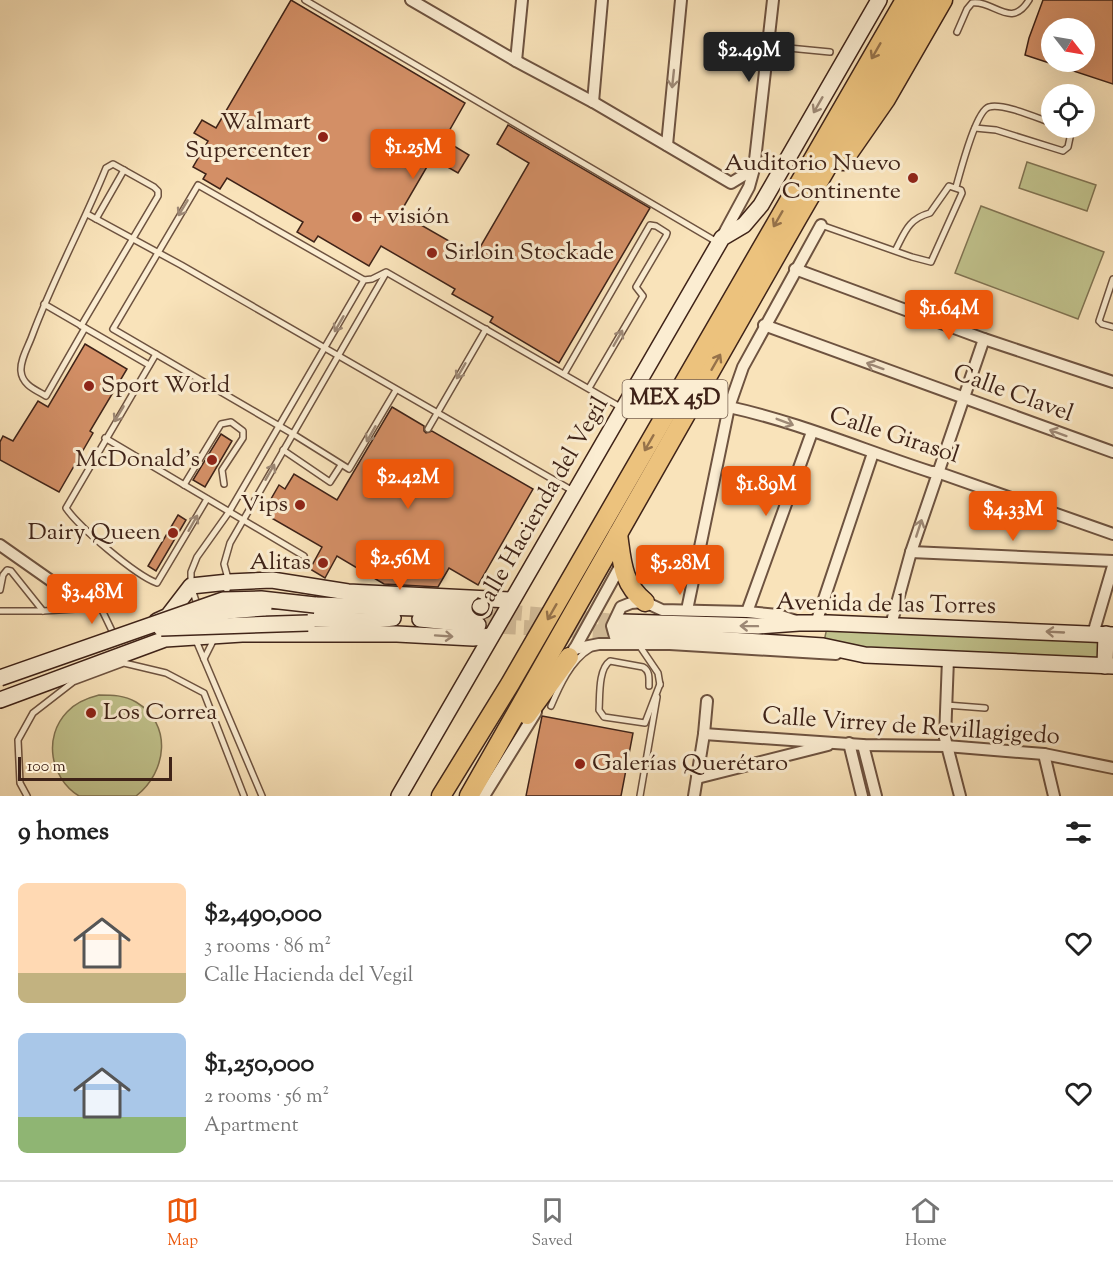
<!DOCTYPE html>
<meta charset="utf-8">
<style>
:root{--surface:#fff;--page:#f6f6f6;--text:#222;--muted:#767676;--line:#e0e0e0;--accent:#ea580c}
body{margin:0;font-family:"Sorts Mill Goudy",serif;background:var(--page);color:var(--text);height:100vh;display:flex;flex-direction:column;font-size:22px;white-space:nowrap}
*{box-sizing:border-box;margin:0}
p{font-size:20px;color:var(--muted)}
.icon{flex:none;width:33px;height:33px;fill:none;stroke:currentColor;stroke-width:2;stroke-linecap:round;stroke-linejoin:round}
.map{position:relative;height:796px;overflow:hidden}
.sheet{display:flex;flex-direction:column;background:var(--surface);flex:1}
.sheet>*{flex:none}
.needle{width:39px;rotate:121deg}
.tools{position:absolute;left:1041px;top:18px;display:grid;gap:12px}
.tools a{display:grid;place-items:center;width:54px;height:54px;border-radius:50%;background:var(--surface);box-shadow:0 6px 24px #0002;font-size:30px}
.scale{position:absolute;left:18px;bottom:15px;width:154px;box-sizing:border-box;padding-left:6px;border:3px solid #3f2318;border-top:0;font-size:16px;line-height:21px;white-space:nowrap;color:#3f2318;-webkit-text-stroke:4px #fbedd2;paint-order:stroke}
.price{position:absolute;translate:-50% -51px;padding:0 14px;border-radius:6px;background:var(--accent);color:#fff;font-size:20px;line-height:39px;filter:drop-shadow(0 2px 3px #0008)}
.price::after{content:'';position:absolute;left:50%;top:36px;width:18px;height:14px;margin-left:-9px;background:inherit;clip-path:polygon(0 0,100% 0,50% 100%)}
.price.active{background:#222;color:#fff}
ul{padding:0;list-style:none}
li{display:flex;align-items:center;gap:18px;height:150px;padding:0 18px}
li span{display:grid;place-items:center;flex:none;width:168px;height:120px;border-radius:9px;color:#555}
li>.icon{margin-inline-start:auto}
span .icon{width:72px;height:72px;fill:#fffc;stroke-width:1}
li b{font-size:26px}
h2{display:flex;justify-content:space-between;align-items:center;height:72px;padding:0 18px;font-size:26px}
.dock{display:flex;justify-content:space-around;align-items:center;height:84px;border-top:2px solid var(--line);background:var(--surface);font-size:16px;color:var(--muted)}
.dock a{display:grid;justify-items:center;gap:3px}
.dock .active{color:var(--accent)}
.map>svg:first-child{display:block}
</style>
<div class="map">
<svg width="1113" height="796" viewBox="0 0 1113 796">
<rect width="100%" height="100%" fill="#f9e3ba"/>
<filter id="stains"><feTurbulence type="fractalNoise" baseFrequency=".00333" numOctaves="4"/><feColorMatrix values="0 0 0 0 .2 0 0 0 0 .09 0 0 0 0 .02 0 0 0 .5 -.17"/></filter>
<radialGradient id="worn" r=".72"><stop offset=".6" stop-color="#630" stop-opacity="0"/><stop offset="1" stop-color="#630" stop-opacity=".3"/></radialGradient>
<g fill="#c1c38d" stroke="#807352" stroke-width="1.5">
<path d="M1027,162L1096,185L1087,211L1019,188Z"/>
<path d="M981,206L1104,252L1078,319L955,273Z"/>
<path d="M828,623L1113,635V666L823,646Z"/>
<path d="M99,695C112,695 124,695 136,702C173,724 167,772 136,796H79C50,778 43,737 67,712C76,702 87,698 99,695Z"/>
</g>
<g fill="#d38f66" stroke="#3f2318" stroke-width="1.5" fill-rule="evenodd">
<path d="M291,0L465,103L444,140L469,155L458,173L432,158L400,213L475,256L529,163L497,144L508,125L650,208L559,363L490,322L493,317L452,294L455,289L381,246L369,266L318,236L314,242L297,232L303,222L227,178L220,189L203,179L206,174L193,167L208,141L194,133L202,120L216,128Z"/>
<path d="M1043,0H1113V84L1025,55L1029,38ZM1052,28H1084V62H1052Z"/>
<path d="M85,344L127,369L90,431L93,433L59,492L0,460V442L3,436L13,441L38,401L48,407Z"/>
<path d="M392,407L424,426V431L426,433L432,431L533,489L478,585L449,568L438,587L384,584L337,556L325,578L310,569L322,547L268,516L277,502L271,499L279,485L285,489L294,474L337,500Z"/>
<path d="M221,434L232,441L205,487L193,480Z"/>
<path d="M178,515L186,520L156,571L148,566Z"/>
<path d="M542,716L633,733L621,796H526Z"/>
</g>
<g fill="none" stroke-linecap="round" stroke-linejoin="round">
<g stroke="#d4bd9a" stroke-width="15" stroke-dasharray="15 8" stroke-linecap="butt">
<path d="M484,610L622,622"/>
<path d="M478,625L622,633"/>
</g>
<g stroke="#6e5340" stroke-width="8">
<g id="lane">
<path d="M305,0L717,242"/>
<path d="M957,32L967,9L972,3C994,0 1011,30 1029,0"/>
<path d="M768,46L830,52"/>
<path d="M975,128L996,130L1063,151L1068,147L1071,133L1069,130L1063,128"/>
<path d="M956,187C960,173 976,110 989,107C1003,103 1037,118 1052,123"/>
<path d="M87,214L181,265L573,491"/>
<path d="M96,219L124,170"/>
<path d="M821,225L912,257L931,262L962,193L961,190L949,186L930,213C908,219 905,232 895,251"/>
<path d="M1113,279L1099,321L1102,324L1113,327"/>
<path d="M364,280L198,185L113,329L293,434L349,469L396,390"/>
<path d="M44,304L149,365"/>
<path d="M81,326L158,196V191L154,187L113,164L106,168C83,225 53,279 32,336C28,347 20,360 21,371C22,385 36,390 46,396L85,328"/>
<path d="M156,354L66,508C79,527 135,575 157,583L207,499"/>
<path d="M564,374L650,225L656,226L667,233L666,236L636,287L643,296L589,388"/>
<path d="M428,429L486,329"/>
<path d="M105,438L304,556"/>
<path d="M283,450L330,482L341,465"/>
<path d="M184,485L221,424L231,422L243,431V438L222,470L224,484"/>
<path d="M0,590L3,575L7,570L11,571L43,611"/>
<path d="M225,598L229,582L224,564L230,543L386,273"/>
<path d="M198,607L191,586V572L197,557L229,512L364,280L372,279L386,272L622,408"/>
<path d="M101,608L114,635"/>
<path d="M0,611H43L123,606"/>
<path d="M195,638L262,796"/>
<path d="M639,645L658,673L660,685"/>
<path d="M204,659L214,639"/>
<path d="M649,686C649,678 650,671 643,667L610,661C598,669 600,697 599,710L604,717L645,723L660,684"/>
<path d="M946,705L985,708"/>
<path d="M551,706C559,687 571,660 590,649"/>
<path d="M27,796L20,783L18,740L33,713L73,682L124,663L166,673L204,693L244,796"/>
<path d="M640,796L657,697"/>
</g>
</g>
<g stroke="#6e5340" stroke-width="14">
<g id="street">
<path d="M411,0L516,61L593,102L731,183L754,169"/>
<path d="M516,61L522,0"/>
<path d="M593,102L602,0"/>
<path d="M667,145L681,0"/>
<path d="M722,237L749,187L754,169L773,0"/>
<path d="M795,269L984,339L1113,382"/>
<path d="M764,325L1113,452"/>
<path d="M729,407C798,422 863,450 931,472H937L1113,534"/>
<path d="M0,545L57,585"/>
<path d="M911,552L1113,561"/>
<path d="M687,610L729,407L743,367L821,225"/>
<path d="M747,612L812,432"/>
<path d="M816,623L873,453"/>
<path d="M891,625L911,552L984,339"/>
<path d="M1093,634L1113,566"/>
<path d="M617,644L612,626L621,607L631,603L645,602L662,610L747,612L778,615L796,621"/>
<path d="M574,649L599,644H670L836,654"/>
<path d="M574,650L622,563"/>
<path d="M948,659L945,738L960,796"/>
<path d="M704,734L863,745L946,746L1044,754L1113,768"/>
<path d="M849,743L862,796"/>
<path d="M863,745L876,796"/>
<path d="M1044,754L1054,796"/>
<path d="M697,778L828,745"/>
<path d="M484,796L536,712"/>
<path d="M694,796L704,734L707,701"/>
</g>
</g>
<g stroke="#3f2318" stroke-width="18">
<g id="secondary">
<path d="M315,605L484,610"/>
<path d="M239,617L249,616L366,621L393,618"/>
<path d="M420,619L478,625"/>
<path d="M157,621L168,616L191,586L229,582L272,580L348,592L512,600"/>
<path d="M622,622L758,626L799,623H828L1113,635"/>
<path d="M622,633L823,646L865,655L1113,666"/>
<path d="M1105,666L1106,634"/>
<path d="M0,700L165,639L242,634H397L473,638L491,636"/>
<path d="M399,796L722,238L744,225L761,205L879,0"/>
</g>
</g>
<g stroke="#3f2318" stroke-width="21">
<g id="highway">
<path d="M843,161L886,99L943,0"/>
<path d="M618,534C622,562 622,583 645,602"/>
<path d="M527,715L569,657"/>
<path d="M441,796L510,684L905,0"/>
<path d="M469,796L797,219L924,0"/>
</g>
</g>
<use href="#lane" stroke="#fbedd2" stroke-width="5"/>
<use href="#street" stroke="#fbedd2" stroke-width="10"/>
<use href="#secondary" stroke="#fbedd2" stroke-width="15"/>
<use href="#highway" stroke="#ecc27d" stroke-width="18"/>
<g stroke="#3f2318" stroke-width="18" stroke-linecap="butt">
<g id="secondary-bridge">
<path d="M190,621L228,611L264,608"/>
<path d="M161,628L308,623"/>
<path d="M0,678L223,600L261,599L315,605"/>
</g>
</g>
<use href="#secondary-bridge" stroke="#fbedd2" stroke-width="15"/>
</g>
<defs><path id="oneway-shaft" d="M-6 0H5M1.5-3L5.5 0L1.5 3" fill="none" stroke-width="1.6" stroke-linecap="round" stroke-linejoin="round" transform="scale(1.5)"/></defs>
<g stroke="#96724a">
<use href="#oneway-shaft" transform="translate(876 51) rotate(120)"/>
<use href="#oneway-shaft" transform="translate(778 219) rotate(120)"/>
<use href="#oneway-shaft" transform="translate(716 362) rotate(-60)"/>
<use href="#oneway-shaft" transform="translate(649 443) rotate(120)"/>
<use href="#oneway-shaft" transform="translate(552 612) rotate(120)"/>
</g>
<g stroke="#9d8875">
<use href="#oneway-shaft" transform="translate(673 79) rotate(96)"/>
<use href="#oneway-shaft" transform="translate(818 105) rotate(120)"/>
<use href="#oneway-shaft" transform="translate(183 208) rotate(121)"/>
<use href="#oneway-shaft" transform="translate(339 324) rotate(120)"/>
<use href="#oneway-shaft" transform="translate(618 338) rotate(-60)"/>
<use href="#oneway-shaft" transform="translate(875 366) rotate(-160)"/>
<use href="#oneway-shaft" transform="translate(461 371) rotate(120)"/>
<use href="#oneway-shaft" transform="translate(119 414) rotate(121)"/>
<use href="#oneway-shaft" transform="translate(785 422) rotate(21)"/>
<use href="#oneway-shaft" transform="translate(1058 433) rotate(-160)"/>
<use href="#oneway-shaft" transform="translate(371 434) rotate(120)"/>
<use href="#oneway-shaft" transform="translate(270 472) rotate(-60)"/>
<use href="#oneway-shaft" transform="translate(193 523) rotate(-60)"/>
<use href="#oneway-shaft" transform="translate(919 528) rotate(-72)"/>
<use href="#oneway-shaft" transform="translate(749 626) rotate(-179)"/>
<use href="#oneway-shaft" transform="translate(1055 632) rotate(-177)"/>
<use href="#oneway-shaft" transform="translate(444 636) rotate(4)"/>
</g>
<g fill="#8f2418" stroke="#fbedd2" stroke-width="2">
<circle cx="323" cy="137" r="6"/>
<circle cx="913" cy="178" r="6"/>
<circle cx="357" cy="217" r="6"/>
<circle cx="432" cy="253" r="6"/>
<circle cx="89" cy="386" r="6"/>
<circle cx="212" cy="460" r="6"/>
<circle cx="300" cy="505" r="6"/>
<circle cx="173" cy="533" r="6"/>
<circle cx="323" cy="563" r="6"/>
<circle cx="91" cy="713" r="6"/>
<circle cx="580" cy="764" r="6"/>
</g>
<g text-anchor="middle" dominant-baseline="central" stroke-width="6" stroke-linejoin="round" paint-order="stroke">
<rect fill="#fbedd2" stroke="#776050" stroke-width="1.5" x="622.5" y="380" width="105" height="38" rx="4.5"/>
<g font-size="22" font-weight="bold" fill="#3f2318">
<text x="675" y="399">MEX 45D</text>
</g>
<g font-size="24" fill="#3f2318" stroke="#fbedd2" text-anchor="end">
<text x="311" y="123">Walmart<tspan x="311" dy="28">Supercenter</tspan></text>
<text x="901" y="164">Auditorio Nuevo<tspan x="901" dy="28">Continente</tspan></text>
<text x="369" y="217" text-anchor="start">+ visión</text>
<text x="444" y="253" text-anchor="start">Sirloin Stockade</text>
<text x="101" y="386" text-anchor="start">Sport World</text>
<text x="200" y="460">McDonald's</text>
<text x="288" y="505">Vips</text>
<text x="161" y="533">Dairy Queen</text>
<text x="311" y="563">Alitas</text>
<text x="103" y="713" text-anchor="start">Los Correa</text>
<text x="592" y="764" text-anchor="start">Galerías Querétaro</text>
</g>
<g font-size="24" fill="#3f2318" stroke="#fbedd2">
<text transform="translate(1013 394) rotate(20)">Calle Clavel</text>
<text transform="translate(894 436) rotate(18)">Calle Girasol</text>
<text transform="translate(540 508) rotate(-60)">Calle Hacienda del Vegil</text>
<text transform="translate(886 605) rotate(1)">Avenida de las Torres</text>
<text transform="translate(911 727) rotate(4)">Calle Virrey de Revillagigedo</text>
</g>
</g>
<rect width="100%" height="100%" filter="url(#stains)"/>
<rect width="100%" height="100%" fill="url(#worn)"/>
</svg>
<div class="tools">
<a><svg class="needle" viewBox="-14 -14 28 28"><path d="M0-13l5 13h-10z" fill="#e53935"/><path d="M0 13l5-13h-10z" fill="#767676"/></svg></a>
<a><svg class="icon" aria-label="locate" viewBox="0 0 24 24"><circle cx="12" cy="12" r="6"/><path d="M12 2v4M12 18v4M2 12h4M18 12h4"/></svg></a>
</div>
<div class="scale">100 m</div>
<b class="price active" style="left:749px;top:83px">$2.49M</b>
<b class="price" style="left:413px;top:180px">$1.25M</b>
<b class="price" style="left:949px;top:341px">$1.64M</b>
<b class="price" style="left:408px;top:510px">$2.42M</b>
<b class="price" style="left:766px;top:517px">$1.89M</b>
<b class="price" style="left:1013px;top:542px">$4.33M</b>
<b class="price" style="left:400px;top:591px">$2.56M</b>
<b class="price" style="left:680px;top:596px">$5.28M</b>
<b class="price" style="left:92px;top:625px">$3.48M</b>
</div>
<section class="sheet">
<h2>9 homes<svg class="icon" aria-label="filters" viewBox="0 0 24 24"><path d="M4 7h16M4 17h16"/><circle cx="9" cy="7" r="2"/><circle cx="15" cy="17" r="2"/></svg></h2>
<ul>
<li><span style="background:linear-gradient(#ffd9b3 75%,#c2b280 0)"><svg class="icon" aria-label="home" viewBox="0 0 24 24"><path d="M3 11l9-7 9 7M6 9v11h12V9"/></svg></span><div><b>$2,490,000</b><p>3 rooms · 86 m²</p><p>Calle Hacienda del Vegil</p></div><svg class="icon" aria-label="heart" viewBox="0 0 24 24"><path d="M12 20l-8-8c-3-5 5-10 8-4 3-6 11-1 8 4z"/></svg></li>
<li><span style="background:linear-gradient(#a9c7e8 70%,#8fb573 0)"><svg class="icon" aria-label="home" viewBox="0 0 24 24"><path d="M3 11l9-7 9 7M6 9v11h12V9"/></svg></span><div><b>$1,250,000</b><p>2 rooms · 56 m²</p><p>Apartment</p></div><svg class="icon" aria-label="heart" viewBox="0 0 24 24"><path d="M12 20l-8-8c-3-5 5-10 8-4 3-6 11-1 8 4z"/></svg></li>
</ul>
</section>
<nav class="dock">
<a class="active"><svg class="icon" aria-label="map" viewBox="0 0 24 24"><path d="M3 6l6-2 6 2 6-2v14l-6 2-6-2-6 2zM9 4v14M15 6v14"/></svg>Map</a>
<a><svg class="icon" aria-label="saved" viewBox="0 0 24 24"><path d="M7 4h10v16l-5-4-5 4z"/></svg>Saved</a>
<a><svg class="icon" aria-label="home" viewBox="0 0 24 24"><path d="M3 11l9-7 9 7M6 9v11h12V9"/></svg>Home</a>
</nav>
